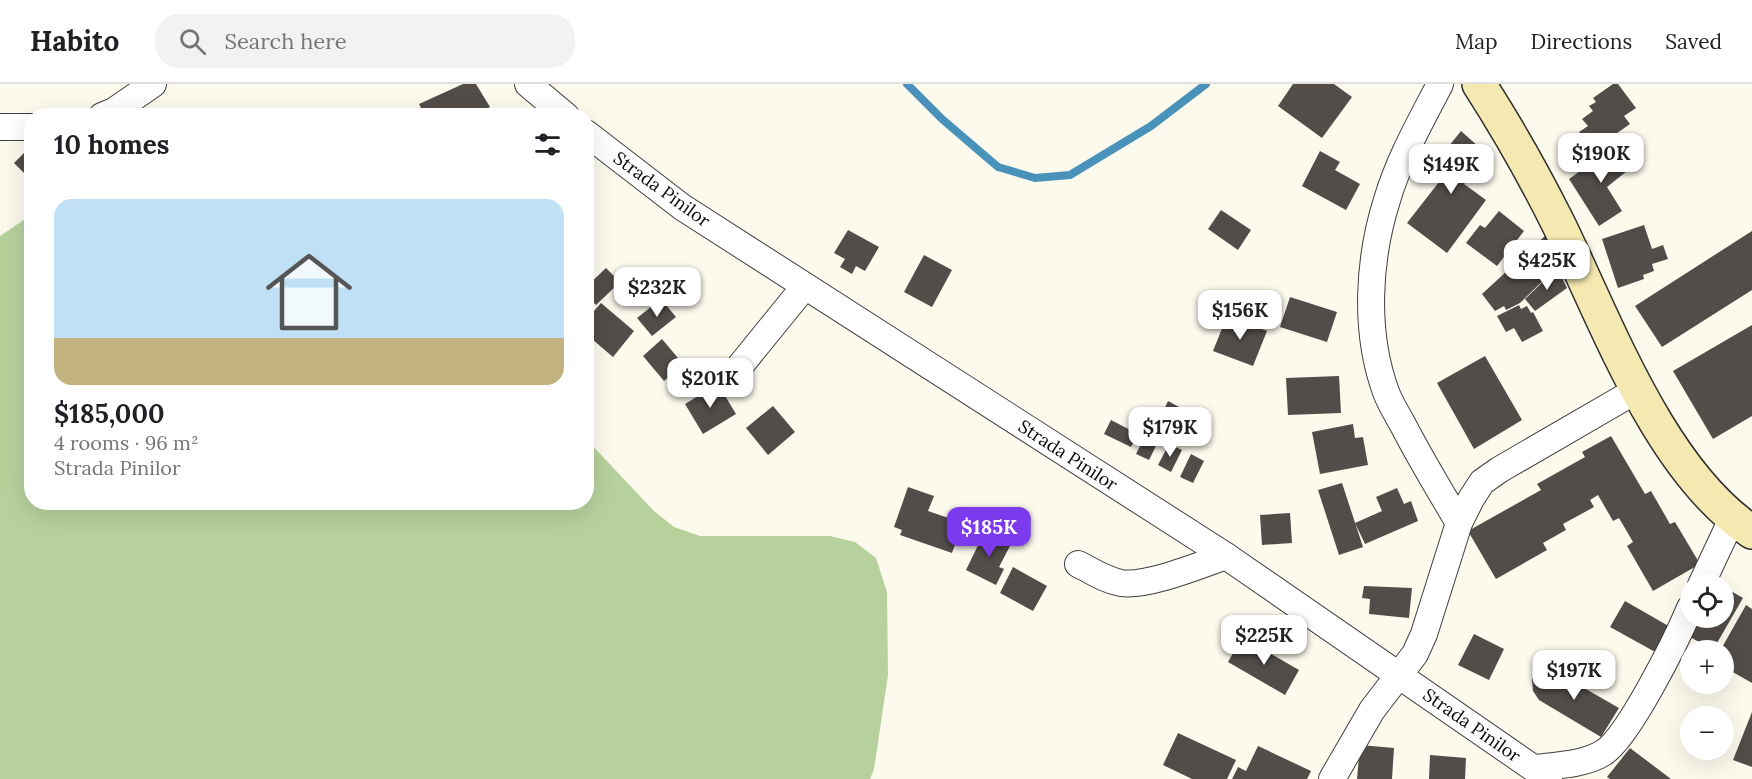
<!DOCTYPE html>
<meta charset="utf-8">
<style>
:root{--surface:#fff;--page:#f2f2f2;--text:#202124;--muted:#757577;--line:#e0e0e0;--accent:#7c3aed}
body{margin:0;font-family:Lora,serif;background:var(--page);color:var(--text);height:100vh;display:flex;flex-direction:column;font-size:22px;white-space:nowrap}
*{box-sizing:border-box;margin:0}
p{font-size:20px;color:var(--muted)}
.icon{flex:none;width:33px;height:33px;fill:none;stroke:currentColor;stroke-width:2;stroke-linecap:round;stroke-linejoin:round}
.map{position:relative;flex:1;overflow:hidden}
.panel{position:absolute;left:24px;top:24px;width:570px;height:402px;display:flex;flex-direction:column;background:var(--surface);border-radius:24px;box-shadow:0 6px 24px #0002}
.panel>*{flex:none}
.controls{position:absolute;left:1680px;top:490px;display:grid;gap:12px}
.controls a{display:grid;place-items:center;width:54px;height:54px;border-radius:50%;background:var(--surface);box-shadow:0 6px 24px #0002;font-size:30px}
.price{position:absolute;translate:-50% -51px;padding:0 14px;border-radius:12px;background:#fff;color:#222;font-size:20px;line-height:39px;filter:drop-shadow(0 2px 3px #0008)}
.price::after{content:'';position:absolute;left:50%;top:36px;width:18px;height:14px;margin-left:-9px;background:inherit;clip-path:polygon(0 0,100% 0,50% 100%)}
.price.current{background:var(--accent);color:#fff}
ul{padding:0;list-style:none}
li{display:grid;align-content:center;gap:12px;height:318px;padding:0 30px}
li+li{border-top:2px solid var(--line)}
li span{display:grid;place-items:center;height:186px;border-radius:18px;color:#555}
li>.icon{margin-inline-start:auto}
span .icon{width:108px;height:108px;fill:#fffc;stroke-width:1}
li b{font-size:26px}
h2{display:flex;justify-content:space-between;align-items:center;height:72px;padding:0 30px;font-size:26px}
header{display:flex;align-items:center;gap:36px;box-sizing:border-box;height:84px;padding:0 30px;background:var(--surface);border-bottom:2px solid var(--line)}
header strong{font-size:28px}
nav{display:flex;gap:33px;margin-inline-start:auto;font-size:21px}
.search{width:420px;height:54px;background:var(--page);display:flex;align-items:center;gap:15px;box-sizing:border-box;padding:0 21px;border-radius:24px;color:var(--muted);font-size:22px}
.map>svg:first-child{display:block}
</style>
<header>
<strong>Habito</strong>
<div class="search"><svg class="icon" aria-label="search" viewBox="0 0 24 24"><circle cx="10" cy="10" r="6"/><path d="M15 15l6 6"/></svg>Search here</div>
<nav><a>Map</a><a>Directions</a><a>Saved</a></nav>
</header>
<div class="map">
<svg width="1752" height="695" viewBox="0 0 1752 695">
<rect width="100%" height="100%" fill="#fcf9ed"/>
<path fill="#b7d19d" d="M31,131L32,418H586L587,356L654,427L674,443L700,452H830L855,458L876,474L887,508L888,591L874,685L870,695H0V152Z"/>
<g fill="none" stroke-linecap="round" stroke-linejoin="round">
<path stroke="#4993ba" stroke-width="8" d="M907,0L942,35L998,83L1035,94L1070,91L1151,42L1206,0"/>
</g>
<g fill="#534d4a">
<path d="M463,0H476L490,23L471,32H425L419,20Z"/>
<path d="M1293,0H1334L1352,13L1322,54L1278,22Z"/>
<path d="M1613,0H1618L1636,24L1624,32L1630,40L1593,66L1579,48L1588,42L1582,35L1593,27L1589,22L1596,18L1593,14Z"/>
<path d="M1461,47L1488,71L1464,100L1486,116L1447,169L1407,139L1439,98L1428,88Z"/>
<path d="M32,61V97L14,79Z"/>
<path d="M1617,61L1632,83L1607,103L1622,127L1599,142L1569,95Z"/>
<path d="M1320,67L1340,78L1335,86L1360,100L1346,126L1302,102Z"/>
<path d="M1221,126L1251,146L1238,166L1208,145Z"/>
<path d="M1499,127L1524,147L1497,182L1466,159L1480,141L1485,144Z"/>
<path d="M1644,141L1652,165L1663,161L1668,175L1652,180L1654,187L1643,191L1644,195L1618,204L1602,155Z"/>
<path d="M848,146L879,163L865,187L856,182L852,190L840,183L845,175L834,169Z"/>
<path d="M1752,147V206L1662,263L1635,222Z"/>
<path d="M1545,152L1558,182L1520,219L1506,226L1504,222L1495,227L1482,210Z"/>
<path d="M924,171L952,186L932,223L904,208Z"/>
<path d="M606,184L620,198L596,221L586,211V203Z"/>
<path d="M1557,184L1567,204L1535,227L1525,215Z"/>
<path d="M1290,213L1337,228L1327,258L1280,243Z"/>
<path d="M661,215L676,233L652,252L637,234Z"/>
<path d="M601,219L634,247L613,273L586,250V236Z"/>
<path d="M1519,221L1521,225L1527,222L1531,229L1533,228L1543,247L1522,258L1514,244L1506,248L1497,232Z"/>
<path d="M1227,232L1267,247L1253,282L1213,267Z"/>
<path d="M1752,241V332L1713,355L1673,287Z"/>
<path d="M662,255L683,280L664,297L643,272Z"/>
<path d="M1485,272L1522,336L1474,365L1437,299Z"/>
<path d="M1339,292L1341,329L1288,331L1286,294Z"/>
<path d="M718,300L736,330L703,350L685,320Z"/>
<path d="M1168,317L1181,324L1172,343L1159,336Z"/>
<path d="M773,322L795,348L768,371L746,344Z"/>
<path d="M1191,327L1204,334L1195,353L1181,346Z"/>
<path d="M1111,336L1138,350L1131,363L1104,350Z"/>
<path d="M1353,340L1355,354L1363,353L1368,381L1320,390L1312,348Z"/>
<path d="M1146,350L1159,356L1149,376L1136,370Z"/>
<path d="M1611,352L1645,410L1651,407L1670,440L1675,438L1700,480L1653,507L1627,462L1633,458L1619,434L1613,437L1598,411L1590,416L1594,423L1563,440L1566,446L1543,459L1547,466L1496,495L1468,447L1541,406L1537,400L1585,373L1582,368Z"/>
<path d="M1169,360L1182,366L1171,388L1158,381Z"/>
<path d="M1191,370L1204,377L1193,399L1180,393Z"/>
<path d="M1342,399L1363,463L1339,471L1318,406Z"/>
<path d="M908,403L934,412L928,427L963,439L952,469L900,451L902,446L894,443Z"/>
<path d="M1397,404L1404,420L1411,417L1418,437L1365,460L1355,439L1382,427L1376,413Z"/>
<path d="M1290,429L1292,459L1262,461L1260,431Z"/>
<path d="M985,447L1011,460L999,483L1004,485L996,501L966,486Z"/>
<path d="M1013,483L1047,502L1033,527L1000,509Z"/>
<path d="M1364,502L1412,504L1409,534L1369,530L1370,515L1362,514Z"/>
<path d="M1724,503L1743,514L1713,566L1685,550L1694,534H1724Z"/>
<path d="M1625,517L1672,544L1657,569L1610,543Z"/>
<path d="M1746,521L1752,525V599L1724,583V567H1720Z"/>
<path d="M1474,550L1504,565L1489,596L1458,581Z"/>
<path d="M1242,553L1299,586L1285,611L1228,578Z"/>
<path d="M1546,586L1556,588L1619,624L1601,653L1539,616L1533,607L1532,595L1536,590Z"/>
<path d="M1752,628V683L1733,676Z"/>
<path d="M1178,649L1236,676L1227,695H1192L1163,681Z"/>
<path d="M1360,661L1394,664L1392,695H1357Z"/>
<path d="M1258,662L1311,687L1307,695H1232L1238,683L1246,687Z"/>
<path d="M1630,664L1671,695H1610L1607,693Z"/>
<path d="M1430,671L1466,674L1465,695H1429Z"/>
</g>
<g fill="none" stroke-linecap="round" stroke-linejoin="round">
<g stroke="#3f3f3f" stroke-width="28">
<g id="minor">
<path d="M528,0L566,32"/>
<path d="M1440,0C1421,37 1399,75 1387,116C1368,176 1364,248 1386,308C1390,319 1397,330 1403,341C1420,374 1440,407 1459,439"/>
<path d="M102,32L114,27L153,0"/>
<path d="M0,43H32"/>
<path d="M586,49L682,123L1226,472L1549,695"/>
<path d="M740,282L805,202"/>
<path d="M1078,480C1092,487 1105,496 1121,499C1147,503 1200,481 1226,472"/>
<path d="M1701,501L1732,435"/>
<path d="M1535,684C1557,681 1583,681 1603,669C1628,654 1677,555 1690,524"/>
<path d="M1332,695L1372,626L1415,570L1424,550L1459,439L1471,415L1482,398L1499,386L1637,306"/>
</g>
</g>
<g stroke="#2e2e2e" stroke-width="36">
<path id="secondary" d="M1479,0C1508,45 1534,91 1558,139C1606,237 1659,386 1752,448"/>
</g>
<use href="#minor" stroke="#fff" stroke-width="26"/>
<use href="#secondary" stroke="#f4e9b1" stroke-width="33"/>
</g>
<g text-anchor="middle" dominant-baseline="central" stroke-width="6" stroke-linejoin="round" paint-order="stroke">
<g font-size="18" fill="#0c0c0c" stroke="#fff">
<text transform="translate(662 105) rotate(36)">Strada Pinilor</text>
<text transform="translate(1068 371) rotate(33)">Strada Pinilor</text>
<text transform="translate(1472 641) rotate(35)">Strada Pinilor</text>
</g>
</g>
</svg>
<div class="controls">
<a><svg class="icon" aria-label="locate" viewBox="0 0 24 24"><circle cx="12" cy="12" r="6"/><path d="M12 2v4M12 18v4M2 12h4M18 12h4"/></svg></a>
<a>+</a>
<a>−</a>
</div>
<b class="price" style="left:1601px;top:100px">$190K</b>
<b class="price" style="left:1451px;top:111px">$149K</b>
<b class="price" style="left:1547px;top:207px">$425K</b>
<b class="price" style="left:657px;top:234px">$232K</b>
<b class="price" style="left:1240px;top:257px">$156K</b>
<b class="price" style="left:710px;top:325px">$201K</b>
<b class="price" style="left:1170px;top:374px">$179K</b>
<b class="price current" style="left:989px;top:474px">$185K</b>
<b class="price" style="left:1264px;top:582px">$225K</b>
<b class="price" style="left:1574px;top:617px">$197K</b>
<section class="panel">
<h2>10 homes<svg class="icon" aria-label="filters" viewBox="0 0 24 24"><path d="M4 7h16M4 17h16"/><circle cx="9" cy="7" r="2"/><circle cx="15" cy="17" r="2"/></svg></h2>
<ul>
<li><span style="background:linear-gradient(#bfe0f5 75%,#c2b280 0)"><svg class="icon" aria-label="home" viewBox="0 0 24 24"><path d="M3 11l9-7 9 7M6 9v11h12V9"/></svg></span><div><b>$185,000</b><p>4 rooms · 96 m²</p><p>Strada Pinilor</p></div></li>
</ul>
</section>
</div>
